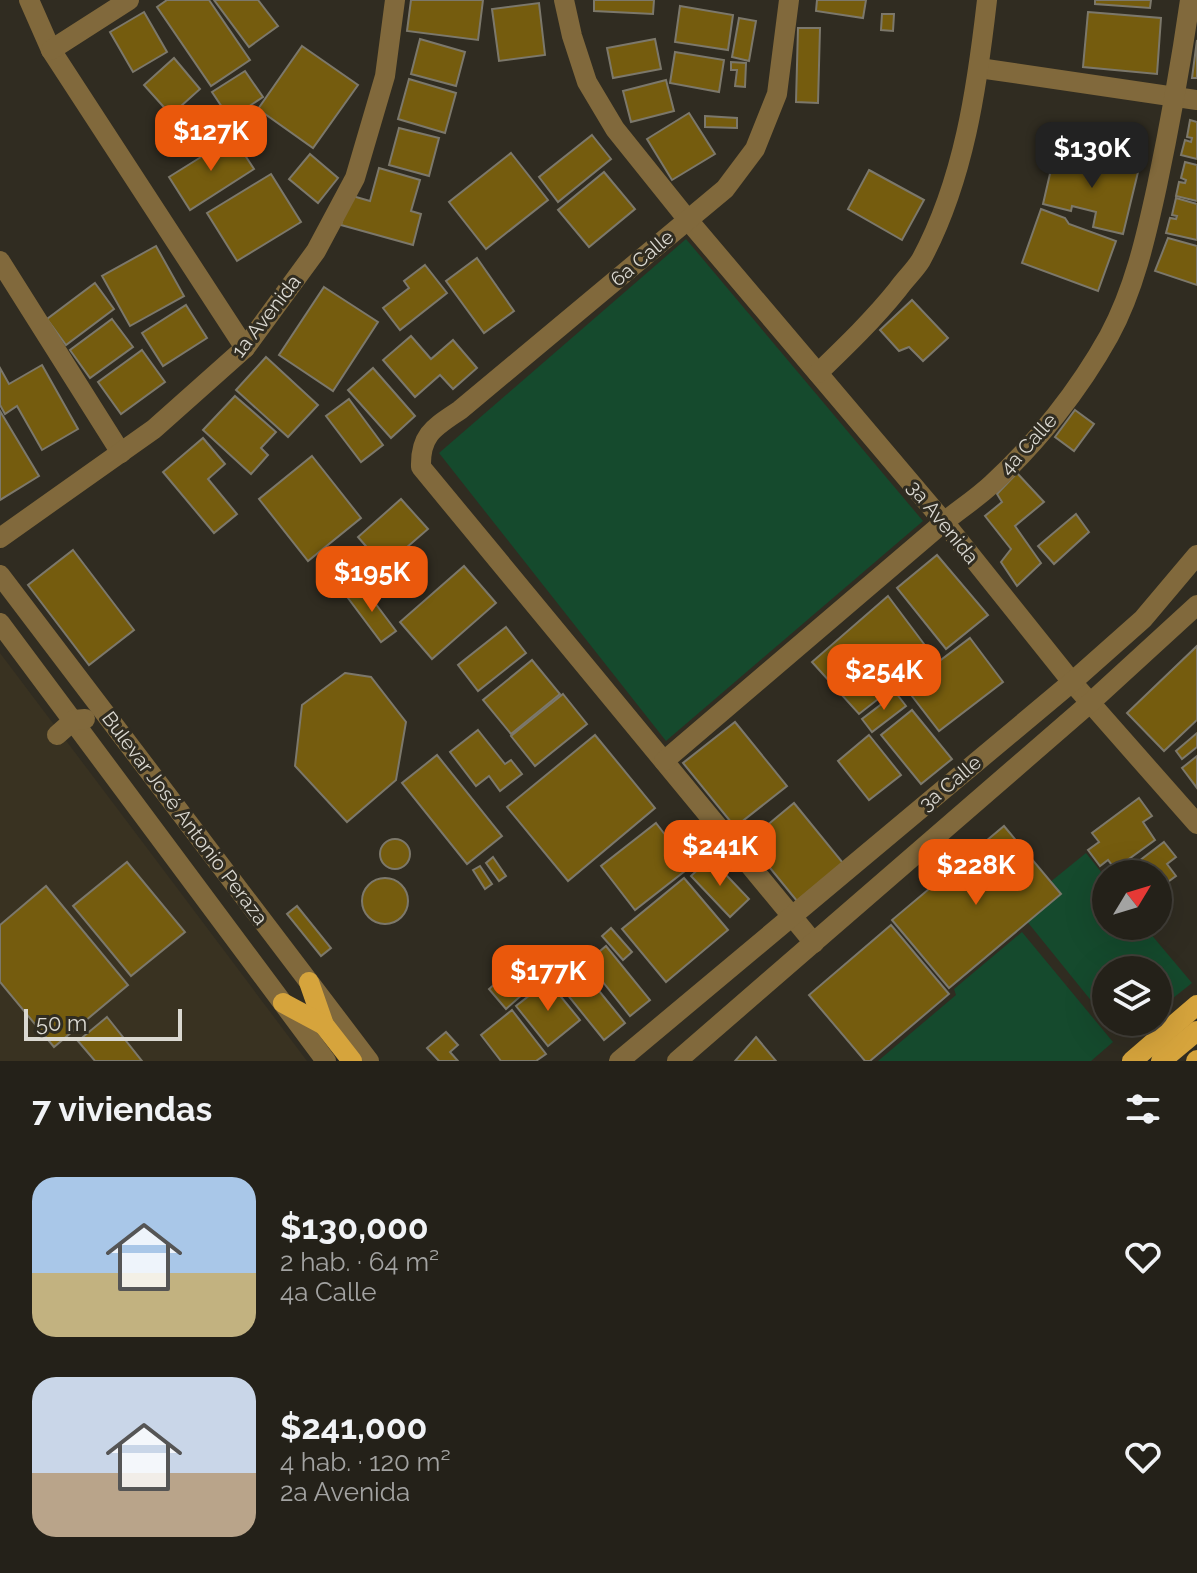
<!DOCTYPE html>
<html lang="es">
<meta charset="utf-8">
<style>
:root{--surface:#242119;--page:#302e26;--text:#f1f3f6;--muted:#a3a3a2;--line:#413e38;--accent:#ea580c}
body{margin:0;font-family:Raleway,sans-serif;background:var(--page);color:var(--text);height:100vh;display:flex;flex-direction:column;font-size:30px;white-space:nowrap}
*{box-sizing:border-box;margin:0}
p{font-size:26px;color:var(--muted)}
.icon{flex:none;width:44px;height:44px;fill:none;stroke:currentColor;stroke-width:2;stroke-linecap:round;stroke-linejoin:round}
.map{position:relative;height:1061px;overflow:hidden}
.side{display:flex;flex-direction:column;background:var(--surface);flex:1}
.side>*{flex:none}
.needle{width:52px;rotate:52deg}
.buttons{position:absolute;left:1092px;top:860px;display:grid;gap:16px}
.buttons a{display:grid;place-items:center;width:80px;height:80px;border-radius:50%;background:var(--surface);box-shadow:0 8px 32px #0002,0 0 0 2px var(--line);font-size:40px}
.scale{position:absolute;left:24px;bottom:20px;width:158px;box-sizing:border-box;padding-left:8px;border:4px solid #dad8d1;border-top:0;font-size:22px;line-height:28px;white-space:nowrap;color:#dad8d1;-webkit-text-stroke:6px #302c21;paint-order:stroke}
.price{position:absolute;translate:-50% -68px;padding:0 18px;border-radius:16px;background:var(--accent);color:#fff;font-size:26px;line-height:52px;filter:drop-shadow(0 2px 4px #0008)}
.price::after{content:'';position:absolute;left:50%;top:48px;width:24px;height:18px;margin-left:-12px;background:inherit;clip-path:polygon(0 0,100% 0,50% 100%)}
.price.active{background:#222;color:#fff}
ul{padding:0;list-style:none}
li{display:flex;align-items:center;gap:24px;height:200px;padding:0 32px}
li span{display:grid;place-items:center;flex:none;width:224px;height:160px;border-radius:24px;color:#555}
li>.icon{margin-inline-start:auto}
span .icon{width:96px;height:96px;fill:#fffc;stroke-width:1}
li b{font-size:34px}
h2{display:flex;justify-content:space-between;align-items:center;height:96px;padding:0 32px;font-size:34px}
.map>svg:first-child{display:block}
</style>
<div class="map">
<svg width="1197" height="1061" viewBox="0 0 1197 1061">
<rect width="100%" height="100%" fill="#302c21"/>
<path fill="#393221" d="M0,653L159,864L307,1061H0Z"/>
<g fill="#154a2d">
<path d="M686,239L923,521L666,741L439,453Z"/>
<path d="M1086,853L1106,878V926H1144L1192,983L1158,1010V970H1106V1019L1017,909Z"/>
<path d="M1022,932L1113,1042L1091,1061H878L956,995L954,989Z"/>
</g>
<g fill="#755c0e" stroke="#7c786b" stroke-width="2">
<path d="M167,0H209L250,60L211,86L157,7Z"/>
<path d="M214,0H258L278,26L249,47Z"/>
<path d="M411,0H483L478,40L407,31Z"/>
<path d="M594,0H654L653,14L594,11Z"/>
<path d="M817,0H866L863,18L816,11Z"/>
<path d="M1095,0H1151L1150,8L1095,4Z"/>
<path d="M539,3L545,55L499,61L492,9Z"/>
<path d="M680,6L733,15L728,50L675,42Z"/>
<path d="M144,12L167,52L133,72L110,32Z"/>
<path d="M1088,12L1161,18L1157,74L1083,67Z"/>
<path d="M882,14H894L893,31L881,30Z"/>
<path d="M739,18L756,21L749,61L732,57Z"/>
<path d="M798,28H820L818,103L796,102Z"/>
<path d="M420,39L465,52L456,86L411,74Z"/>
<path d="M655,39L661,69L613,78L607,48Z"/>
<path d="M1197,40V78H1192Z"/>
<path d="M302,46L358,85L313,148L258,109Z"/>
<path d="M675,52L724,60L719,92L670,83Z"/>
<path d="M174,58L200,89L171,115L144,85Z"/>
<path d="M731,62L746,63L745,87L735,86L737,70H731Z"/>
<path d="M245,71L263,97L230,119L212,92Z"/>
<path d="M409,79L456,93L445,133L398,119Z"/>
<path d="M666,80L674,111L631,122L623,91Z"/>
<path d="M689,113L715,154L672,180L647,139Z"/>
<path d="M705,116L737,118V128L705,127Z"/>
<path d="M1190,120L1197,122V159L1181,155L1185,140L1191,142L1192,138L1187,137Z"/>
<path d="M399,128L439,138L429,176L389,165Z"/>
<path d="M592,135L611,159L558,202L539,177Z"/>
<path d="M233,137L254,169L190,210L169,177Z"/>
<path d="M1055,152L1138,172L1123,234L1093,227L1096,212L1072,206L1071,211L1043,204Z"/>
<path d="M511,153L548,200L486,249L449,202Z"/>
<path d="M310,154L338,178L318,203L289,179Z"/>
<path d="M1185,162L1197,165V201L1176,196L1179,182L1185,183L1186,180L1181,178Z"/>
<path d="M379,168L420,180L411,211L421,214L413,245L341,225L349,195L370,201Z"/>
<path d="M869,170L924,200L902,240L848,209Z"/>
<path d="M604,172L635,209L589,247L558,210Z"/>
<path d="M271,174L301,222L237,261L207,213Z"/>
<path d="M1176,198L1197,204V240L1166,233L1170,218L1176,219L1177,216L1172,215Z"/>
<path d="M1041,209L1065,218L1069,224L1116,241L1098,291L1022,263Z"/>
<path d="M1168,238L1197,246V285L1155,271Z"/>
<path d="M156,246L184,296L130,326L102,276Z"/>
<path d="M477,258L514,311L484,333L446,281Z"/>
<path d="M425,265L447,293L400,330L383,308L409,288L404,281Z"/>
<path d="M95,283L114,309L66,345L47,319Z"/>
<path d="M324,287L378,322L333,391L279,355Z"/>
<path d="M912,300L948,338L923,361L909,347L899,351L880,330Z"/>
<path d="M186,305L207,338L163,366L142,333Z"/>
<path d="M112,319L133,347L90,378L70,350Z"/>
<path d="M411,336L431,359L453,340L477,368L453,389L440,375L415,397L383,360Z"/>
<path d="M142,350L165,382L121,414L98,382Z"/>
<path d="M266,357L318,405L288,437L236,390Z"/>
<path d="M42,365L78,429L42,450L17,406L5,414L0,405V368L9,384Z"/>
<path d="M373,368L415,416L391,438L348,390Z"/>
<path d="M235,396L276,432L261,448L268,455L251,474L203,430Z"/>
<path d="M349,399L383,445L361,462L326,416Z"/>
<path d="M1075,410L1094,424L1074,451L1055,437Z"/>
<path d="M0,411L39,476L0,500Z"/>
<path d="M203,438L225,464L208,479L237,514L214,533L163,472Z"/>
<path d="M312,456L361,518L308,561L259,499Z"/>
<path d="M1017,473L1044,502L1015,526L1041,563L1017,586L1001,562L1011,549L985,516L1002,502L997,494Z"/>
<path d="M401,499L428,529L384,567L358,537Z"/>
<path d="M1076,514L1089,532L1054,564L1038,546Z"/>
<path d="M73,550L134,630L89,665L28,585Z"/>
<path d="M937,555L988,615L946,649L897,588Z"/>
<path d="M464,566L496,603L432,659L400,622Z"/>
<path d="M363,587L396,631L381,642L348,598Z"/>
<path d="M888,596L933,656L859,714L812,662Z"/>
<path d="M506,627L526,653L478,691L458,665Z"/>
<path d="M970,638L1003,682L939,731L905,687Z"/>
<path d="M1197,646V720L1164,751L1127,713Z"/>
<path d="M532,660L560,694L511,734L483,700Z"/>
<path d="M345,673L371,677L406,722L396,780L347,822L295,766L302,705Z"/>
<path d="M896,693L906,706L872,732L862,719Z"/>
<path d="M563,694L587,724L535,766L511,736Z"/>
<path d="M912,710L952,759L921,784L881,735Z"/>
<path d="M735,722L787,786L735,827L683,763Z"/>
<path d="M478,730L505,764L511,760L522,774L500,791L489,776L476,786L450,752Z"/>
<path d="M1197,733V747L1182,759L1176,751Z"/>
<path d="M595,735L655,808L568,881L507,807Z"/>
<path d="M869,735L901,775L869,800L838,761Z"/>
<path d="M437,755L502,836L467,864L402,783Z"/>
<path d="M1197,756V788L1182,768Z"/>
<path d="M1139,798L1152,816L1143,822L1155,840L1115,869L1108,860L1100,866L1088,850L1099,842L1092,833Z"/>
<path d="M794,803L843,863L797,901L748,841Z"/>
<path d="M656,823L690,867L635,910L601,866Z"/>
<path d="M1004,826L1061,894L949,988L892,920Z"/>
<circle cx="395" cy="854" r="15"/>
<path d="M1164,842L1176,857L1167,864L1176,876L1158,889V874H1122Z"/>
<path d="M493,857L506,876L499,881L486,863Z"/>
<path d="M710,858L749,899L730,917L691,876Z"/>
<path d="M127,862L185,932L131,976L73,906Z"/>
<path d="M480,866L492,884L485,889L473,870Z"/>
<circle cx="385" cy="901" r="23"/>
<path d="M684,878L728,930L666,982L622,929Z"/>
<path d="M46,886L128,985L54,1047L0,982V925Z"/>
<path d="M297,906L331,948L321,956L287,914Z"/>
<path d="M891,925L949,994L870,1061H865L809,995Z"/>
<path d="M611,928L632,952L623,960L602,936Z"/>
<path d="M606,946L650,1000L630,1016L587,962Z"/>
<path d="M583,971L625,1023L604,1040L562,988Z"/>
<path d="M506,974L523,994L506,1009L489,989Z"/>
<path d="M548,981L580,1020L548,1046L516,1006Z"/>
<path d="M512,1010L546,1054L536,1061H501L481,1035Z"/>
<path d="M107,1017L142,1061H95L78,1041Z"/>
<path d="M446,1032L458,1045L450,1052L458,1061H439L427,1048Z"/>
<path d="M756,1037L776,1061H735Z"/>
</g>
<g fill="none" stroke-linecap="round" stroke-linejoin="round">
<g stroke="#81693c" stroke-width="20">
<path d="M29,0L51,50L245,348"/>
<path d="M564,0L572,36L587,82L615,129L688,220L944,522L1072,682L1197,824"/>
<path d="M789,0L777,94L755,149L725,189L460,410C435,427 420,434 421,467L814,943"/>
<path d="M51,50L129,0"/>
<path d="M979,68L1197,100"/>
<path d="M0,261L121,453"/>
<path d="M818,373C846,346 874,319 898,289C905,279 915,270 921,260C964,180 977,88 987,0"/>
<path d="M0,538L154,429L245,348L316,251L355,178L385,76L395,0"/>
<path d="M0,575L369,1061"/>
<path d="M0,623L326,1061"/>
<path d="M57,735L74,720L85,719"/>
<path d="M664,761L944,522C960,509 977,498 992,484C1037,443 1079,390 1109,336C1134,290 1146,237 1157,186C1170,124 1181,63 1190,0"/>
<path d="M619,1061L1072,682L1143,619L1197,555"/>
<path d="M677,1061L1090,703L1197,605"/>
</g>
<g stroke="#d6a43c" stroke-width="20">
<path d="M309,982L324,1025L352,1061"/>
<path d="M283,1003L324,1025"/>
<path d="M1132,1061L1197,1005"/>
<path d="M1161,1061L1197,1031"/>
<path d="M1196,1061L1197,1060"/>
</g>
</g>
<g text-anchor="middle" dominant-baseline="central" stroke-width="6" stroke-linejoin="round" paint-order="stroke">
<g font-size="20" fill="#dad8d1" stroke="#302c21">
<text transform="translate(642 258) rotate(-40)">6a Calle</text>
<text transform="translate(266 316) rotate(-52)">1a Avenida</text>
<text transform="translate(1028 444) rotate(-48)">4a Calle</text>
<text transform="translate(943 522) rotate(51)">3a Avenida</text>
<text transform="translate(950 783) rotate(-40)">3a Calle</text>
<text transform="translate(185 818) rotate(53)">Bulevar José Antonio Peraza</text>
</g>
</g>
</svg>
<div class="buttons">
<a><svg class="needle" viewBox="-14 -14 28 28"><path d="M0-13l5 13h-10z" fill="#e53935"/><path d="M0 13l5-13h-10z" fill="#a3a3a2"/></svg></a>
<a><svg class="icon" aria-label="layers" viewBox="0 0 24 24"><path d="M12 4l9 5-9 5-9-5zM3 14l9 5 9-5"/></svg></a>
</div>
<div class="scale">50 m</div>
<b class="price" style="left:211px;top:173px">$127K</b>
<b class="price active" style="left:1092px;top:190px">$130K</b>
<b class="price" style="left:372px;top:614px">$195K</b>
<b class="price" style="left:884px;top:712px">$254K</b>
<b class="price" style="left:720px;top:888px">$241K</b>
<b class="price" style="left:976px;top:907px">$228K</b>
<b class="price" style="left:548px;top:1013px">$177K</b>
</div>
<section class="side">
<h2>7 viviendas<svg class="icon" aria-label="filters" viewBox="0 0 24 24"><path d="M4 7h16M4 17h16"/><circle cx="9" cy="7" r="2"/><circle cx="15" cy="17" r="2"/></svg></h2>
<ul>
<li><span style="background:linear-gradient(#a9c7e8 60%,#c2b280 0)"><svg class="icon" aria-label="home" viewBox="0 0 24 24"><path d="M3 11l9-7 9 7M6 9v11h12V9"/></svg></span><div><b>$130,000</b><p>2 hab. · 64 m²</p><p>4a Calle</p></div><svg class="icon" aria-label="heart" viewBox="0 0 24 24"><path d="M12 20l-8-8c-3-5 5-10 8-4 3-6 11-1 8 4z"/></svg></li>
<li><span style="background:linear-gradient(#c9d6e8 60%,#b9a48a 0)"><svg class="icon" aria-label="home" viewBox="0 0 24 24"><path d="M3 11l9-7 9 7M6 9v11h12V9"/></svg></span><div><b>$241,000</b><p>4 hab. · 120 m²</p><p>2a Avenida</p></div><svg class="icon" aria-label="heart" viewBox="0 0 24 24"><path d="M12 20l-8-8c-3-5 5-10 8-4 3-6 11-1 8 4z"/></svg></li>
</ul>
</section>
